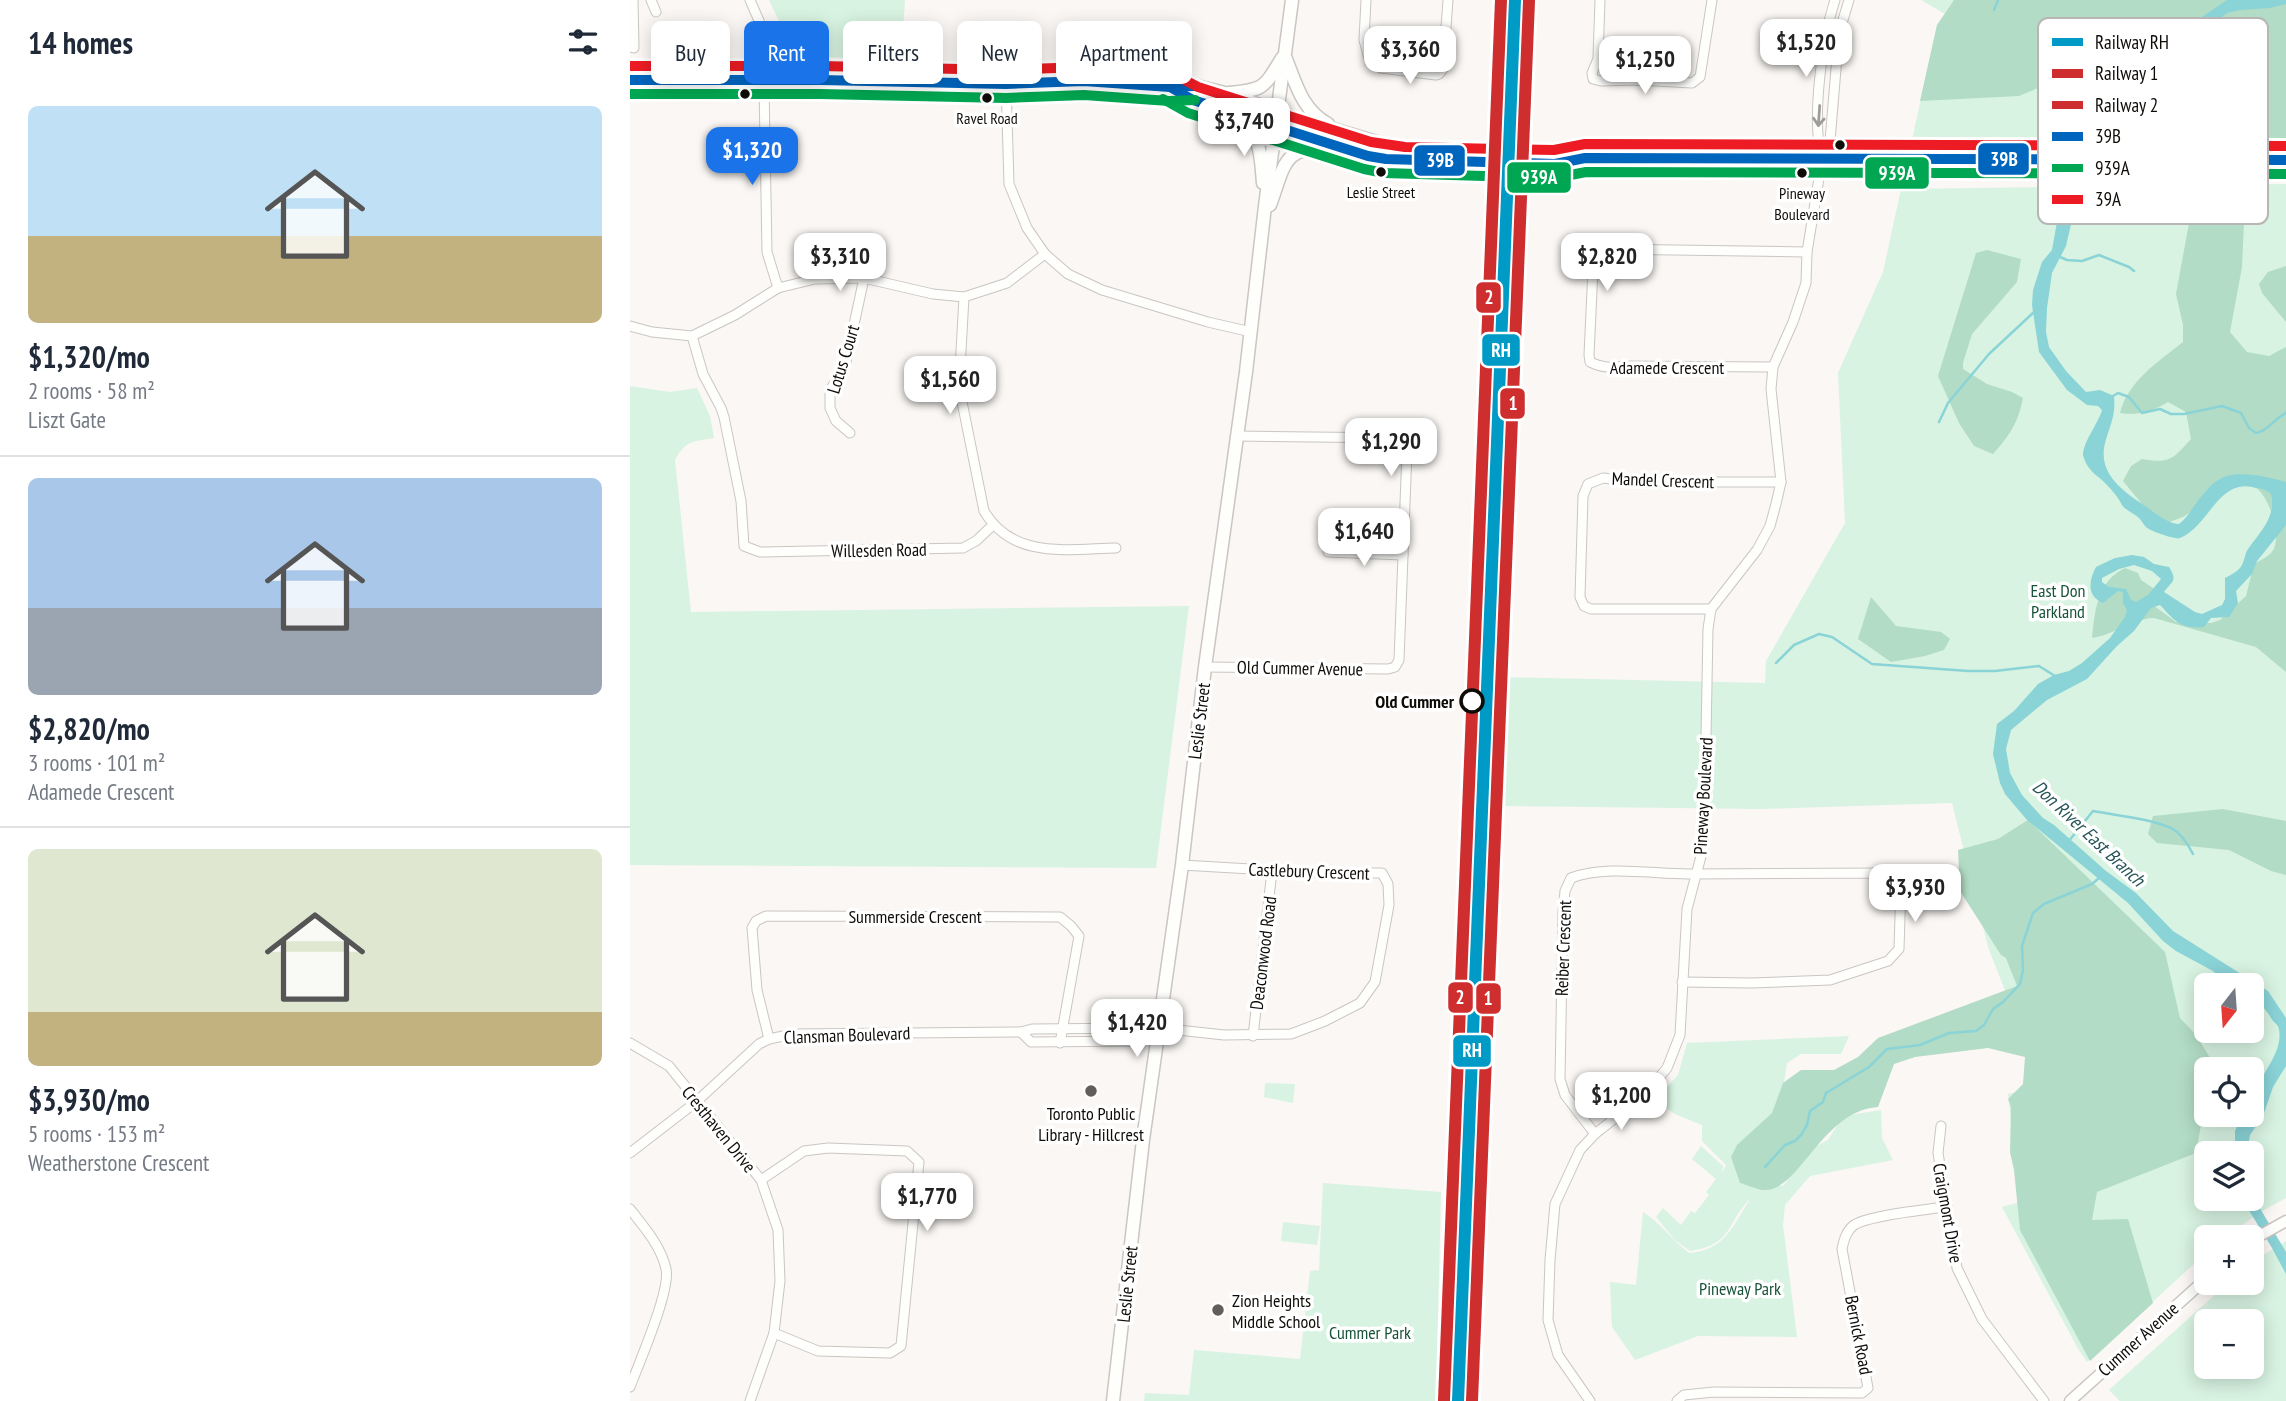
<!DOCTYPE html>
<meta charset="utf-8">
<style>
:root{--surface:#fff;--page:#f2f2f3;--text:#1f2937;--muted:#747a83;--line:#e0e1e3;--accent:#1a73e8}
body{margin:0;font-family:"PT Sans Narrow",sans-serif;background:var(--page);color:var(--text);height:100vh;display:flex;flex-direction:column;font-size:26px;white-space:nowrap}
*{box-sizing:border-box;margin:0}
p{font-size:23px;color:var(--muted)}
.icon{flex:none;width:38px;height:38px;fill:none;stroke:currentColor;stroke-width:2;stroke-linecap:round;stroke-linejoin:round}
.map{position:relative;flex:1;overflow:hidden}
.sheet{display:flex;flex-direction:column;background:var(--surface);width:630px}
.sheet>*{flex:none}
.guide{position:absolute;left:21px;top:21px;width:665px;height:63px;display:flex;gap:14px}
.needle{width:46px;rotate:197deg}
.buttons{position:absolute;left:1564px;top:973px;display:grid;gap:14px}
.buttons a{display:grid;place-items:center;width:70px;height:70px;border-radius:10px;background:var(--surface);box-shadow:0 4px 18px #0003;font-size:35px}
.price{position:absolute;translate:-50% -60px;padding:0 16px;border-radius:14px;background:#fff;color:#222;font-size:23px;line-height:46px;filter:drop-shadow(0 2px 4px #0008)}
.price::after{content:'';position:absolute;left:50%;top:42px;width:21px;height:16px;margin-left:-10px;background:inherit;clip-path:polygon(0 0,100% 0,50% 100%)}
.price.selected{background:var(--accent);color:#fff}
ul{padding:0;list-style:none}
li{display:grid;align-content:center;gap:14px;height:371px;padding:0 28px}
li+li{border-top:2px solid var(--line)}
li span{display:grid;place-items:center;height:217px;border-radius:10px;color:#555}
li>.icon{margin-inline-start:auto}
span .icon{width:126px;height:126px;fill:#fffc;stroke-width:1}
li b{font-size:30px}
h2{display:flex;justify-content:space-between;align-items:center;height:84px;padding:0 28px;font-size:30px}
.pill{padding:0 24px;border-radius:10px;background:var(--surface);box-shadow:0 4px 18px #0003;font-size:24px;line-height:63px}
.pill.selected{background:var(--accent);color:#fff}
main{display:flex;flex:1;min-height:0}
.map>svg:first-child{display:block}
</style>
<main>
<section class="sheet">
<h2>14 homes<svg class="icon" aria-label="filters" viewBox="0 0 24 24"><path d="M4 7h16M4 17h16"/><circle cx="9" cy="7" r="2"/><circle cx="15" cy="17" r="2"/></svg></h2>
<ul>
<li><span style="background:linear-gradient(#bfe0f5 60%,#c2b280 0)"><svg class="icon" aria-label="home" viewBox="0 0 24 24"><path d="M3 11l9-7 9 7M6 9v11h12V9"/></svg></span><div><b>$1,320/mo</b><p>2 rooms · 58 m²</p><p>Liszt Gate</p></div></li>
<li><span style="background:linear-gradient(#a9c7e8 60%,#9aa5b1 0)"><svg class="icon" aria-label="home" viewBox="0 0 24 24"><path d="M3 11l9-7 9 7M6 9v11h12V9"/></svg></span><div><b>$2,820/mo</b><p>3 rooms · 101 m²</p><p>Adamede Crescent</p></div></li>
<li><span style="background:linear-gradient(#dfe7d0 75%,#c2b280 0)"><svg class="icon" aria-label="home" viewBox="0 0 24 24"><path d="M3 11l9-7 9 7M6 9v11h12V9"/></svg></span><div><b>$3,930/mo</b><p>5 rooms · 153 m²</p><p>Weatherstone Crescent</p></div></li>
</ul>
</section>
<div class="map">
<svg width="1656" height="1401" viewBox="0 0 1656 1401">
<rect width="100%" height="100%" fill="#faf7f4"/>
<g fill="#d8f3e2" fill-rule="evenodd">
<path d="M139,0H275L271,58L154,57L149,21Z"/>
<path d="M1291,0H1656V145C1531,144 1405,147 1280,149L1307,25L1315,14Z"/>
<path d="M1656,184V1198L1634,1210L1594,1237H1577V1252L1457,1362L1447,1347L1372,1207L1390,1202L1378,1094L1400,1089L1399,1052L1358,947L1322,803L1131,809L864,806L868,677L1135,683L1136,661L1215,523L1208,373L1253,272L1271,189ZM1577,985H1622V1031H1577ZM1577,1069H1622V1115H1577ZM1577,1153H1622V1199H1577Z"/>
<path d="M0,386L40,392L67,388L80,416L84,438C62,442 56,440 45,460L61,612L559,606L526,868L0,865Z"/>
<path d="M1219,1036L1211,1054H1171L1157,1063L1147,1127L1132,1182L1153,1186L1183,1148L1198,1140L1213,1116L1251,1110L1252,1138L1263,1160L1180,1176L1155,1205L1153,1225L1167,1337L1068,1336L1005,1360L982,1327L980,1282L1006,1285L1013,1212C1031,1223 1042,1240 1059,1253C1096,1250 1102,1226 1121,1198C1095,1223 1105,1244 1060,1251L1045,1240L1026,1217L1033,1208L1051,1225L1061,1211L1065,1213L1079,1195L1076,1192L1086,1179L1062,1159L1071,1146L1093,1166L1092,1173L1096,1165L1072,1141V1125L1047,1115L1024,1101L1048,1075L1057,1043Z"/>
<path d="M635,1083L665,1084L663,1103L634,1097Z"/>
<path d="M693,1183L811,1192L806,1401H514L515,1393L559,1395L564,1350L670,1359L680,1271L689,1270Z"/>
<path d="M653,1222L690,1226L687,1245L651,1241Z"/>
<path d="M1656,1241V1401H1490L1479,1390L1598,1283H1622V1262ZM1577,1321H1622V1367H1577Z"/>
</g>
<g fill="#b2dcc5">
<path d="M1324,0H1656V145L1537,144L1485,147L1495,125L1468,147L1460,66L1389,96L1290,101L1307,25Z"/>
<path d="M1598,205L1614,223L1612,267L1600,332L1617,352L1639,356L1656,347V672L1626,647L1524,618C1501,619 1484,635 1462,638C1465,611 1467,581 1495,568L1508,573L1511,580L1523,588V605L1546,622L1581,623L1590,620L1616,596L1624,564C1629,561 1638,557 1642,552C1653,538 1640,497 1625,487C1620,483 1611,483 1604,482L1553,517L1534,524L1522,516L1493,481L1501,466L1512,459C1540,464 1543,459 1561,439L1556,412L1538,402C1523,411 1508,416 1490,413C1498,381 1528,362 1553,342V325L1546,294L1559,223L1581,206Z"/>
<path d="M1357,250L1391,259L1387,282L1342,334L1333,363V369L1357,384L1382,392L1393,398C1388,423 1380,435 1363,454L1344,446L1329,423L1308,376L1346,253Z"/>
<path d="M1656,266V322L1632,293L1629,284L1638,272Z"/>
<path d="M1241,597L1266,626L1311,632L1320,639L1314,650L1295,656L1261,662L1228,639Z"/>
<path d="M1593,809L1656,821V875L1641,871L1599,850L1527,843L1518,834L1523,816Z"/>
<path d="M1398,820L1535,952L1550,1018L1566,1035L1582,1061L1580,1069H1577V1091L1566,1153L1467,1192L1462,1220L1498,1219L1523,1303L1460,1361L1390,1230L1384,1170L1380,1152L1381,1107L1378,1099L1393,1084L1395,1057L1358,1048L1285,1057L1264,1064L1248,1107C1194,1110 1171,1187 1137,1190C1129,1191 1118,1185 1110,1183L1101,1157L1107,1145L1142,1113L1153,1083L1171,1070H1204L1228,1057L1248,1038L1387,986L1376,958L1371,955L1330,891L1328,850L1368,839Z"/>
</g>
<g fill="#8ad3d7" fill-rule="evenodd">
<path d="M1597,0H1656V4L1640,8L1610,10L1597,13L1562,40L1511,102L1497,123L1465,182L1450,202L1442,220L1436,246L1422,273L1417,308L1416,332L1419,347L1436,371L1456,392L1470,390L1484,396C1486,416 1480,425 1475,443C1468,472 1490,489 1511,503C1523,511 1535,523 1549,524C1557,518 1561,510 1567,502C1573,494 1581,484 1590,479C1607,469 1639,477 1656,482V525L1627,561L1622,574L1606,591L1608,603L1599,617L1581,618L1574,627C1550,629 1545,621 1530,605L1521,608L1504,631L1487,646L1457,679L1417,700L1381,730L1376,749L1380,773L1392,795L1413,818L1424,825L1476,871L1506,893L1543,931L1638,991L1656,1018V1066L1643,1087L1633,1116L1620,1135L1617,1153H1605V1131L1612,1115H1622C1622,1108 1621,1099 1624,1093C1631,1074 1656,1049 1648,1026C1647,1025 1642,1020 1641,1018C1635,1008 1632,1005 1622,999V985H1599L1583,971L1546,951L1533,941L1498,903L1397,820L1375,794L1370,783L1363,754L1367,724L1384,711L1408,684L1424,675L1439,671L1452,663L1480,638L1495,617L1497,610L1493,603V592L1488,591L1473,603C1456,596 1459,580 1466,567L1485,558L1502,555L1514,557L1524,564L1539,567C1548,581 1542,581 1534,592L1565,612L1572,614L1592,605L1595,599V578C1600,575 1605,573 1609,569C1615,563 1614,555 1618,549C1630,532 1647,516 1641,494C1634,488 1631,489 1622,487C1588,480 1578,527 1550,538C1546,540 1520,531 1516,527C1513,524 1512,521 1509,518C1504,513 1496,511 1492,505C1488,497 1482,490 1476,484C1471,478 1464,475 1460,469C1457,466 1454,459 1453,455C1453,442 1468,424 1472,410L1468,406L1457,405L1437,390L1409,352L1402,305L1403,290L1412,262L1422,250L1427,222L1435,204L1454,176L1492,104L1562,20L1569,19ZM1504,565L1522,571L1531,579L1518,595L1506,602L1501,600L1496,589L1479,587L1472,582V578L1489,569Z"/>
<path d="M1622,1195L1656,1252V1274L1642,1248L1612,1199H1622Z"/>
</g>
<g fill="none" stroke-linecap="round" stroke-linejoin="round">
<g stroke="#8ad3d7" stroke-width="2.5">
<path d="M1364,10L1368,0"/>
<path d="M1430,257L1437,260L1452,261L1469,255L1499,267L1504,271"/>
<path d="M1483,396L1488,393L1499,397L1512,413L1530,409L1541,414H1554L1592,406L1611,413L1619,428L1626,433C1638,431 1645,418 1656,413"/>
<path d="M1309,422L1318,403L1359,354L1404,312"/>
<path d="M1146,663L1164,645L1189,634L1202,637L1242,664L1338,671H1365L1409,666L1425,676"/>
<path d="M1438,842L1463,811C1489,816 1517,818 1541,828C1551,833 1558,844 1563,854"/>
<path d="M1135,1167L1155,1145L1165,1141L1171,1135L1177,1125L1180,1111L1193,1102L1196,1093L1239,1067L1257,1049L1290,1045L1319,1033L1346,1031L1354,1025L1363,1009L1373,1002L1390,984L1393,970L1392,946L1403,913L1414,904L1462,884L1469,878"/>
</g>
<g stroke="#cac6c2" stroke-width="11">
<g id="minor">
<path d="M21,0L26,12"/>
<path d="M120,0L133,30L137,252L148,288"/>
<path d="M736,0L734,40L740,62L751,68L806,75L809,74L813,69L818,0"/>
<path d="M970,0L968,59L962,73L963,79L971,81L1007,80L1062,83L1070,77L1082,0"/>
<path d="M0,47L4,48L3,0"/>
<path d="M376,84L379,184L397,228L415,254L438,274L472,290L578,322L621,332"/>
<path d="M1192,160C1181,120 1192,40 1205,0"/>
<path d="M334,297L329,387L354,511C383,560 438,549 486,548"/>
<path d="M0,326L22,332L62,336L105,315L148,288L185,279L234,278L303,294L334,297L377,283L415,254"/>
<path d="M62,336L73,374L91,408L94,417L111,501L114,546L130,552L333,548L346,541L363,525"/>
<path d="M1143,367L995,366C982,368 972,368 960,362L959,355L963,269L966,254L974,249L1177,252"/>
<path d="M220,433L206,421L200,408V391L216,362L234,278"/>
<path d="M698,552L773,555"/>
<path d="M1081,609H961L954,606L950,597L953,496L958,484L973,478L1007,482H1151"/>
<path d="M575,667L758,669L765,667L769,660L777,451L775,442L767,438L606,436"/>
<path d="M391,1032L401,1042L507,1041L548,1030L594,1035L661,1034L695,1021L730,1003L745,982L759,905L758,884L752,873H691L552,865"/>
<path d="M623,1036L642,871"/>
<path d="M139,1039L127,990L122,928L126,921L136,916L430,917L441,926L449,936L430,1043"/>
<path d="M0,1043L39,1066L131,1180L148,1230L150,1281L144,1333L120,1401"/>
<path d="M1311,1126L1308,1153L1327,1268L1352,1319L1414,1401"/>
<path d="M965,1134L935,1095L930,1079L933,912L935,891L941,878C975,865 1022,874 1058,874C1125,874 1193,873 1261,873L1271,884L1269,949L1258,961L1200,980L1121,983L1052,982"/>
<path d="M0,1153L66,1102L129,1044L139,1039L163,1034L391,1032L402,1029L508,1028L527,1036"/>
<path d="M131,1180L174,1151L198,1148L277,1151L289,1162L271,1346L260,1353L188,1351L144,1333"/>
<path d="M0,1209C14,1227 31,1246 36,1269C41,1290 9,1363 0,1387"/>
<path d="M960,1401L928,1355L918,1320L920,1260L925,1204L950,1150L965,1134L1014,1095L1037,1068L1050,1035L1057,909L1074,845L1078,629L1081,609L1127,550L1140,526L1146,504L1151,482L1141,389L1143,367L1163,322L1176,283L1177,252L1192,160L1200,141L1209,33L1219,0"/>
<path d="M1047,1401L1054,1395L1084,1392L1232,1393L1238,1388L1212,1249C1214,1240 1216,1231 1224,1225C1240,1215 1295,1210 1315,1207"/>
</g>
</g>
<g stroke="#cac6c2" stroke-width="13">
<g id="tertiary">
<path d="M1622,1240L1656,1221"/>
<path d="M1440,1401L1577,1278"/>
</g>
</g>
<g stroke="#cac6c2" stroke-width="15">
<g id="secondary">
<path d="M656,59C666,84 672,110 698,124"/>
<path d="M0,80H190L376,84L454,81L540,87L562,85L595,93L666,118L753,144L788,149L928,151L955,158"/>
<path d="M540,87L563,100L593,108L738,156L756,159L774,161L925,164L955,158L1656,160"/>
<path d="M599,93C634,90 634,88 652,58"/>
<path d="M602,114C632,136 630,149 633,183"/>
<path d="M640,205C655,165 652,145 703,148"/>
<path d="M483,1401L513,1140L552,865L575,667L616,372L635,206L662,0"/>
</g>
</g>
<use href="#minor" stroke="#fefefd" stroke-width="9"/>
<use href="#tertiary" stroke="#fefefd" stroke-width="10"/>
<use href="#secondary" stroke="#fefefd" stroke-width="12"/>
<g stroke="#fff" stroke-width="16">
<g id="bus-1">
<path d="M0,80H190L376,84L454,81L540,87L564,86"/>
<path d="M540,87L563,100L738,156L756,159L925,164L955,158L1656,160"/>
</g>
</g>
<g stroke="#fff" stroke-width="16">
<g id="bus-2">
<path d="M0,94H190L376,98L454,95L539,101L565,100"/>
<path d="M533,99L558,113L734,169L754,173L925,178L956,172L1656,174"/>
</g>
</g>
<g stroke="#fff" stroke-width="16">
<path id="bus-3" d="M0,66H190L376,70L453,67L541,73L568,87L741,142L775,147L924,150L955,144L1656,146"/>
</g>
<use href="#bus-1" stroke="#0065bd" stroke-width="10"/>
<use href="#bus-2" stroke="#00a651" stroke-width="10"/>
<use href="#bus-3" stroke="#ed1c24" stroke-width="10"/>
<g stroke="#fff" stroke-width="18">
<path id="rail-1" d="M828,1401L885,0"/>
</g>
<g stroke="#fff" stroke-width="18">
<path id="rail-2" d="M842,1401L899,1"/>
</g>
<g stroke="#fff" stroke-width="18">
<path id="rail-3" d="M814,1400L871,0"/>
</g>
<use href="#rail-1" stroke="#009ac7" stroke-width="12"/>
<use href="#rail-2" stroke="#cf2e2f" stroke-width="12"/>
<use href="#rail-3" stroke="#cf2e2f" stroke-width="12"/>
</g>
<defs><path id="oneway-shaft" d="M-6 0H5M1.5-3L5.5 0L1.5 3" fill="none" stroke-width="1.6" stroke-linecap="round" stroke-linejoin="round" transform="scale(1.75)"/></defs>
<use stroke="#9e9d9b" href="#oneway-shaft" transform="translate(1189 116) rotate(94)"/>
<g fill="#0f0c08" stroke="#fff" stroke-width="2.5">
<circle cx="115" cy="94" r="6"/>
<circle cx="357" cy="98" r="6"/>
<circle cx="1210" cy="145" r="6"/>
<circle cx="751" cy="172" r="6"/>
<circle cx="1172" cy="173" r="6"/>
</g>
<circle fill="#fff" stroke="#0f0c08" stroke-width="3.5" cx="842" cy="701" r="11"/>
<g fill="#615e5b" stroke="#fff" stroke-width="2.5">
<circle cx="461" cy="1091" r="7"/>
<circle cx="588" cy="1310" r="7"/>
</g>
<g text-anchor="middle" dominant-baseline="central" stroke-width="7" stroke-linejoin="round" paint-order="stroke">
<g font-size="16" fill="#0f0c08" stroke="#fff">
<text x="357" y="118">Ravel Road</text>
<text x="751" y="192">Leslie Street</text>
<text x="1172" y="193">Pineway<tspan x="1172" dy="21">Boulevard</tspan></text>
</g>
<g font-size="18" fill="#0f0c08" stroke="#fff">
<text transform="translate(213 359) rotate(-73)">Lotus Court</text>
<text x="1037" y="367">Adamede Crescent</text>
<text transform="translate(1033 480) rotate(2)">Mandel Crescent</text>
<text transform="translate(249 550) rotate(-1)">Willesden Road</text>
<text transform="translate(670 668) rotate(1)">Old Cummer Avenue</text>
<text transform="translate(569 721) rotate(-83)">Leslie Street</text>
<text transform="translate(1073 796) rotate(-87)">Pineway Boulevard</text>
<text transform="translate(679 871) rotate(2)">Castlebury Crescent</text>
<text x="285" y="916">Summerside Crescent</text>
<text transform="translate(933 948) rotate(-88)">Reiber Crescent</text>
<text transform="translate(633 953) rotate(-83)">Deaconwood Road</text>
<text transform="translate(217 1035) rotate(-2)">Clansman Boulevard</text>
<text transform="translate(89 1129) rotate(51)">Cresthaven Drive</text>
<text transform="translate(1318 1213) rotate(80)">Craigmont Drive</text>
<text transform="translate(497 1284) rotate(-84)">Leslie Street</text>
<text transform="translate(1229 1335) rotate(79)">Bernick Road</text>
<text transform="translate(1508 1339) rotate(-42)">Cummer Avenue</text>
</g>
<g font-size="18" fill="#175339" stroke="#fff">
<text x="1428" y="590">East Don<tspan x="1428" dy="21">Parkland</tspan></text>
<text x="1110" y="1288">Pineway Park</text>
<text x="740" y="1332">Cummer Park</text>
</g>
<g font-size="18" font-weight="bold" fill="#0f0c08" stroke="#fff" text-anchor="end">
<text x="824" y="701">Old Cummer</text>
</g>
<g font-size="18" fill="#0f0c08" stroke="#fff">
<text x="461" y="1113">Toronto Public<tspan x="461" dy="21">Library - Hillcrest</tspan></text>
<text x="602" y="1300" text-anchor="start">Zion Heights<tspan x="602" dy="21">Middle School</tspan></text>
</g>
<g font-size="19" font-style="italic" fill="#265558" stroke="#fff">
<text transform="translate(1459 833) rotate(43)">Don River East Branch</text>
</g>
</g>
<rect x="1408" y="18" width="230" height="206" rx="10" fill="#fff" stroke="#b7b6b5" stroke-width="2"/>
<rect x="1422" y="38" width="31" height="8" fill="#009ac7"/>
<rect x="1422" y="69" width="31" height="9" fill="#cf2e2f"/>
<rect x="1422" y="101" width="31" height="8" fill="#cf2e2f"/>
<rect x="1422" y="132" width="31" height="9" fill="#0065bd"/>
<rect x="1422" y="164" width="31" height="8" fill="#00a651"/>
<rect x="1422" y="195" width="31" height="9" fill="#ed1c24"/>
<g font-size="19" fill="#0f0c08">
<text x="1465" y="49">Railway RH</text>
<text x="1465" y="80">Railway 1</text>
<text x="1465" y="112">Railway 2</text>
<text x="1465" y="143">39B</text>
<text x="1465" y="175">939A</text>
<text x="1465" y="206">39A</text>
</g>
<g stroke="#fff" stroke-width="2.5">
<rect x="1347" y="142" width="53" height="34" rx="7" fill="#0065bd"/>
<rect x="783" y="144" width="53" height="33" rx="7" fill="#0065bd"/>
<rect x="1234" y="156" width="66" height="34" rx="7" fill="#00a651"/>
<rect x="876" y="161" width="66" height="33" rx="7" fill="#00a651"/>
<rect x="845" y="281" width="27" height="33" rx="7" fill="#cf2e2f"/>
<rect x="851" y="333" width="40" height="34" rx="7" fill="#009ac7"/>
<rect x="869" y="387" width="27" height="33" rx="7" fill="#cf2e2f"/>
<rect x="817" y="981" width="27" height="33" rx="7" fill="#cf2e2f"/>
<rect x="845" y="982" width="27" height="33" rx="7" fill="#cf2e2f"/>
<rect x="822" y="1034" width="40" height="34" rx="7" fill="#009ac7"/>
</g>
<g font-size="19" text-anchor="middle" font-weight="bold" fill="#fff">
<text x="1374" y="166">39B</text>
<text x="810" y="167">39B</text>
<text x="1267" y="180">939A</text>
<text x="909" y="184">939A</text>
<text x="859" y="304">2</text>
<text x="871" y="357">RH</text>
<text x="883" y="410">1</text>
<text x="830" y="1004">2</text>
<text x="858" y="1005">1</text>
<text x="842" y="1057">RH</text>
</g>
</svg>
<div class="buttons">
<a><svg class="needle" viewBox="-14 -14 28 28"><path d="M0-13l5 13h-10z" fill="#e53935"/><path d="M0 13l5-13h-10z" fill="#747a83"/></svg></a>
<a><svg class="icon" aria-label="locate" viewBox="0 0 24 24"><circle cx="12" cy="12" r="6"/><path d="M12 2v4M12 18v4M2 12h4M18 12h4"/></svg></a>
<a><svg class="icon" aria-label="layers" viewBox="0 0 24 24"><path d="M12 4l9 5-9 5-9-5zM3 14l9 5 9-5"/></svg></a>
<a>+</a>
<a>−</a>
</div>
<b class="price" style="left:1176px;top:79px">$1,520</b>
<b class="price" style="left:780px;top:86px">$3,360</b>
<b class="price" style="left:1015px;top:96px">$1,250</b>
<b class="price" style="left:614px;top:158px">$3,740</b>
<b class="price selected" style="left:122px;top:187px">$1,320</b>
<b class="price" style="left:210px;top:293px">$3,310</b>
<b class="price" style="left:977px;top:293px">$2,820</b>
<b class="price" style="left:320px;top:416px">$1,560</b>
<b class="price" style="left:761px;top:478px">$1,290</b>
<b class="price" style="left:734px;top:568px">$1,640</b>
<b class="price" style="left:1285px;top:924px">$3,930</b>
<b class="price" style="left:507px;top:1059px">$1,420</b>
<b class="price" style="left:991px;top:1132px">$1,200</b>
<b class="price" style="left:297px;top:1233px">$1,770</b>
<div class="guide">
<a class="pill">Buy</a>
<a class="pill selected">Rent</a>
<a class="pill">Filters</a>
<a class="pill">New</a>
<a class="pill">Apartment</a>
</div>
</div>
</main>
